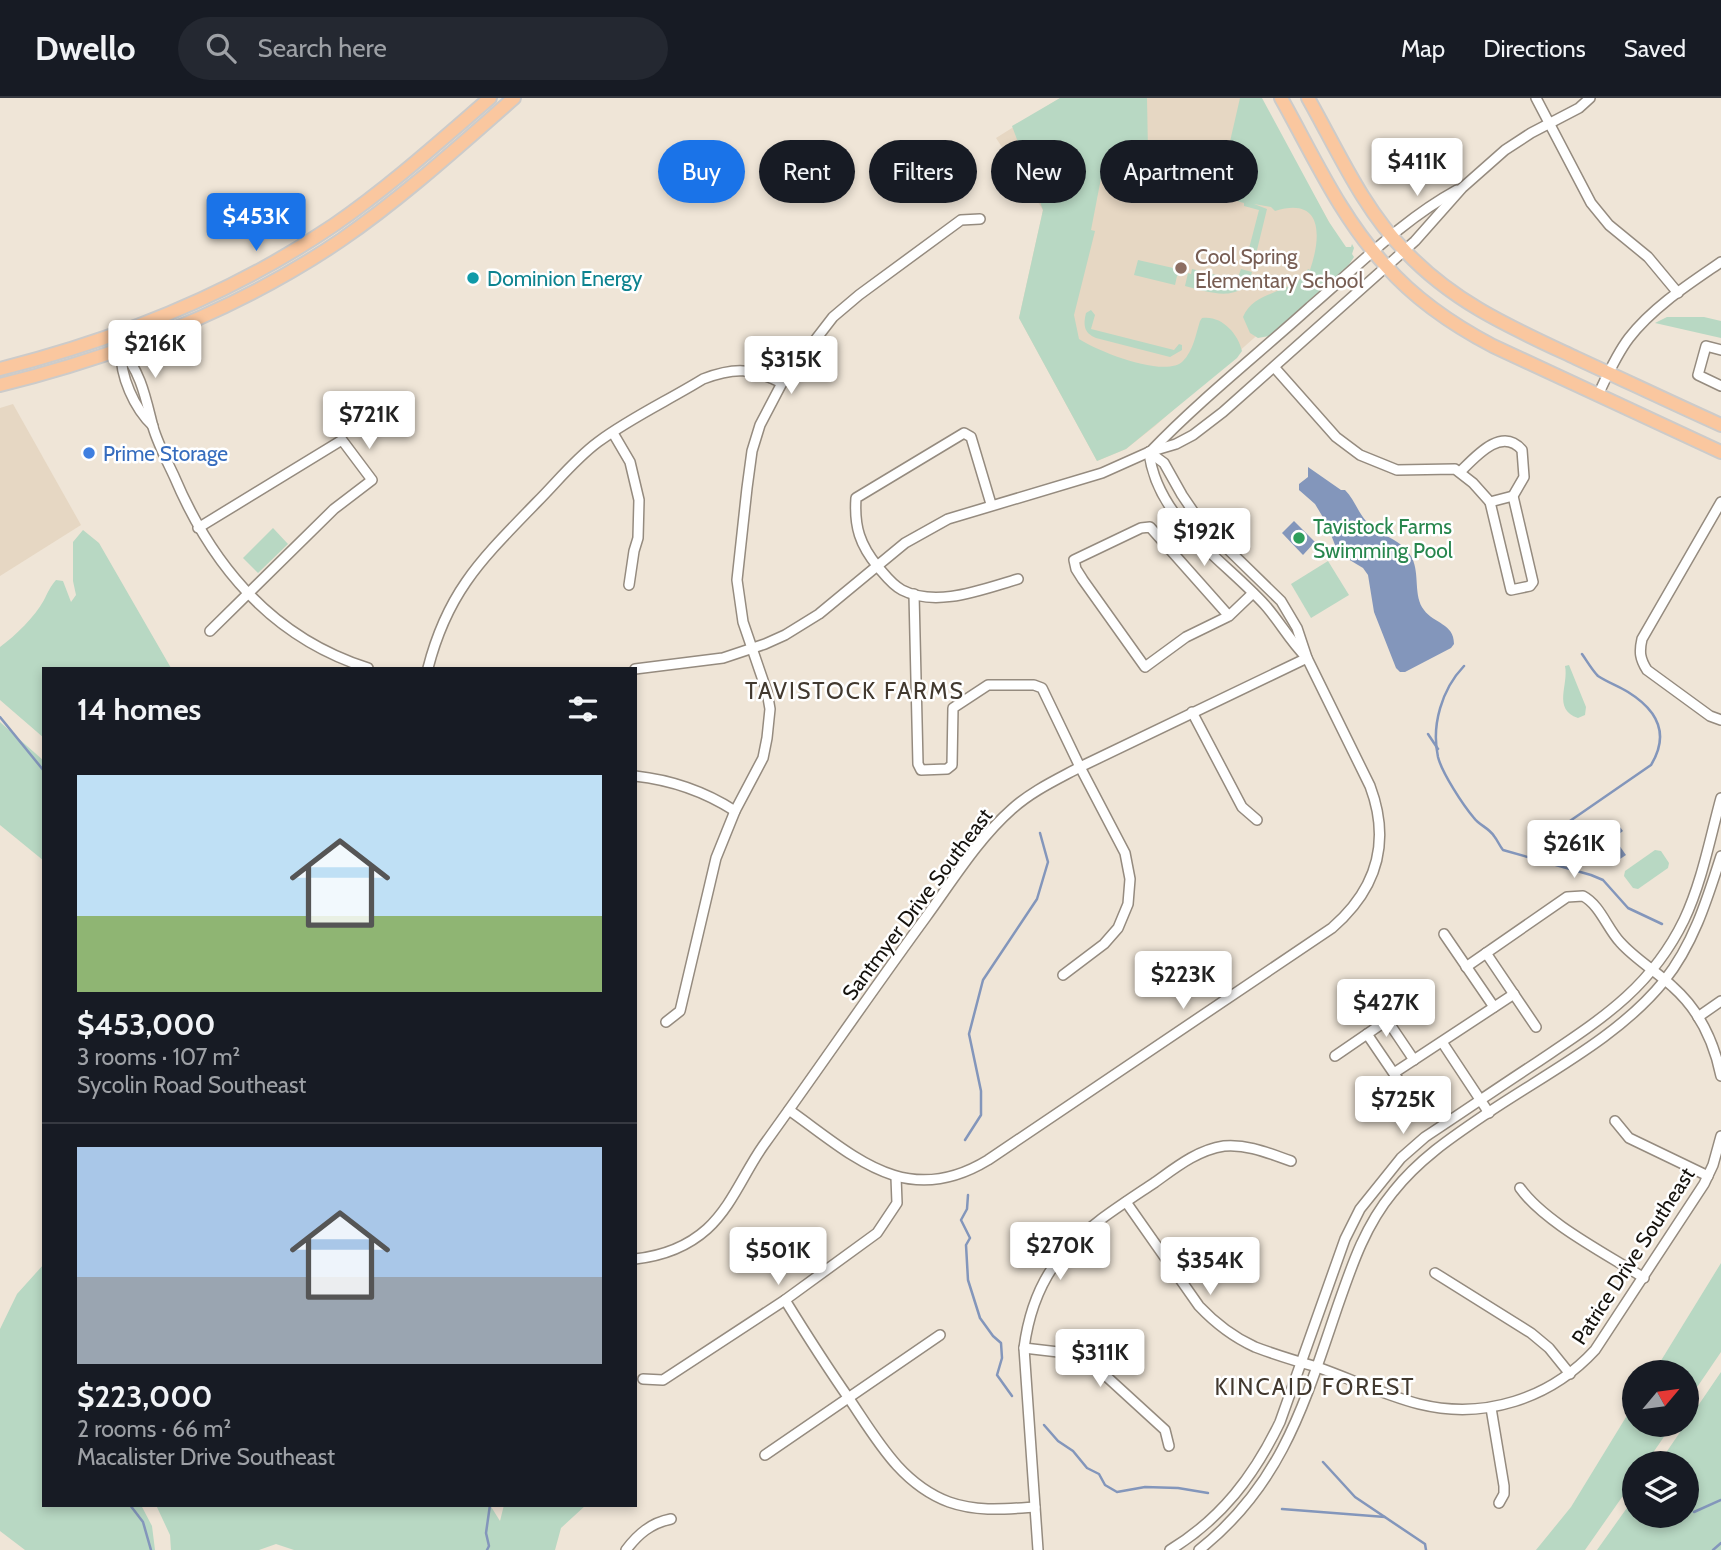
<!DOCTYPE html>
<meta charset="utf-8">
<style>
:root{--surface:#171b24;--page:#242831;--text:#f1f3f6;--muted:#9ea1a6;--line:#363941;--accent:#1a73e8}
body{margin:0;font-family:Cabin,sans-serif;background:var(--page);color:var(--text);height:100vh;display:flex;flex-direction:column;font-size:26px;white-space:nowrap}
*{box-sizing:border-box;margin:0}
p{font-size:23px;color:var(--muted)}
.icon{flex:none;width:38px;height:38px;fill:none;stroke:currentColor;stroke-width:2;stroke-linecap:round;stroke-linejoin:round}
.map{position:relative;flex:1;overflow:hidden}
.drawer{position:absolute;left:42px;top:569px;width:595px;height:840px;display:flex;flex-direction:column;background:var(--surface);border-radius:0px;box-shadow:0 4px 10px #0003}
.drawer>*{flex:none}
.hud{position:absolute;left:658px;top:42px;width:665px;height:63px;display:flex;gap:14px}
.needle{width:46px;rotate:61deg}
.controls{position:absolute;left:1622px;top:1262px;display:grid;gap:14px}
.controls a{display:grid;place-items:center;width:77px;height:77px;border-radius:50%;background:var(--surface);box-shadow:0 4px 10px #0003;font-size:35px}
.price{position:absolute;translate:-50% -60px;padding:0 16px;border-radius:7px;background:#fff;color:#222;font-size:23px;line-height:46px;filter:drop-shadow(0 2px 4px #0008)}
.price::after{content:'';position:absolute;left:50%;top:42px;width:21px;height:16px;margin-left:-10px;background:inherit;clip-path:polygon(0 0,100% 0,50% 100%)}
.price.active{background:var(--accent);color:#fff}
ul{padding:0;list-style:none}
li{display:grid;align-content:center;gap:14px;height:371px;padding:0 35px}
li+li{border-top:2px solid var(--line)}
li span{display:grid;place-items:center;height:217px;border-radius:0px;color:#555}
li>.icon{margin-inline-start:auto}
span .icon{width:126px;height:126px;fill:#fffc;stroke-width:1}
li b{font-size:30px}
h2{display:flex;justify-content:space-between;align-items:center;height:84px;padding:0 35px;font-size:30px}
.chip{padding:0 24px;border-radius:32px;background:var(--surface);box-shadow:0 4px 10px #0003;font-size:24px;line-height:63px}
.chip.active{background:var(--accent);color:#fff}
header{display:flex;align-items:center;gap:42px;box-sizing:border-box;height:98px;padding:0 35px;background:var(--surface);border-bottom:2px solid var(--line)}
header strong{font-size:33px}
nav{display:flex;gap:38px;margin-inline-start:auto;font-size:24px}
.search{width:490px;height:63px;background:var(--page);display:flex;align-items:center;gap:18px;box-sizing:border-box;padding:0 24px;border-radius:38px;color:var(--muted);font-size:26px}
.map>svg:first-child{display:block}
</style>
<header>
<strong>Dwello</strong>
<div class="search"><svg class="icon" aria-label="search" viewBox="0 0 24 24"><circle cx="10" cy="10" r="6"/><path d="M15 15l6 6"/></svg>Search here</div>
<nav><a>Map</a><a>Directions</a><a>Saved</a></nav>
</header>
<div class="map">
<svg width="1721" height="1452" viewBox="0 0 1721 1452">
<rect width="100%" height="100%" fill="#efe5d7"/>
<g fill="#e6d7c3">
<path d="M1060,0H1259L1346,154L1316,185L1155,328L1126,351L1097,363L1019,220L1043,112L996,40Z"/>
<path d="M13,306L81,427L0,478V310Z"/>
</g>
<g fill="#b8d8c3">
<path d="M1060,0H1147L1148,54L1162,58L1159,67L1136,62L1131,81L1125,76L1126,72L1113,68L1110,77L1102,75L1091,132L1095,133L1074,217L1079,241C1097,253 1166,281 1183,263C1193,253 1196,236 1200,223L1202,220C1221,217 1238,235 1242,253L1237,260L1126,351L1097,363L1019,220L1043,112L1012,28Z"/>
<path d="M1240,0H1262L1329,124L1346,149H1351L1352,146L1354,150L1352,156L1354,159L1348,168L1269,238L1258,240L1250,235L1243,219C1255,190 1293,198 1308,171L1310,172C1321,140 1324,98 1275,113L1271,109L1254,106L1267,111L1257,152L1245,166L1259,112L1244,108V105L1206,94L1213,72H1218L1224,63L1246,67L1226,61Z"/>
<path d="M1166,54L1210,72L1207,80L1162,68Z"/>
<path d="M1162,70L1207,82L1204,94L1158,83Z"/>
<path d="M1138,162L1182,172L1183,175L1177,178L1175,187L1134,177Z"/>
<path d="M1192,171L1237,182L1241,171L1252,174C1243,207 1209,194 1185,188L1188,175L1191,176Z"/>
<path d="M1091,212L1095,217L1091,231L1174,252L1179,246L1182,247V252L1170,259L1096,240C1084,235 1083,227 1086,215Z"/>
<path d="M1667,219H1704L1721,223V240L1655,225Z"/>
<path d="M273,430L288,446L258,475L243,460Z"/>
<path d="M83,432L99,445L171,570H44V640L0,602V549C16,537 34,520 44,502C48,494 50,489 56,482L63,483L71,504L76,497L73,483V444Z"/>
<path d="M1328,463L1349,497L1311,520L1291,486Z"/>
<path d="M1569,567L1586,609L1585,617L1578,620C1552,611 1569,587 1565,568Z"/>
<path d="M0,624L44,663V763L0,727Z"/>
<path d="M1655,752L1661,753L1669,765L1668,770L1638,791L1633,790L1624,778L1625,773Z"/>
<path d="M1721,1165V1254L1687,1304V1274H1654Z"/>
<path d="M44,1166V1407H141L152,1428L155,1452H25L0,1433V1231L17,1196Z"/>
<path d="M1721,1274V1452H1597L1634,1400V1418H1687V1365H1659Z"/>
<path d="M1634,1306V1326L1672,1327L1646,1365H1634V1382L1585,1452H1536L1571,1409Z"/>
<path d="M156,1407H490L500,1423L504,1407H586L561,1430L555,1452H294L276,1446L259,1452H171L170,1437Z"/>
</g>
<g fill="#8396bb">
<path d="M1308,369L1341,392H1345C1354,401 1358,414 1366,423C1380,439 1402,440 1412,460C1420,476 1413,498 1424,512C1434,526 1454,525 1454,546L1451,550L1405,574H1400L1396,570L1374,514L1368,477L1363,470L1338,455L1327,426L1315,406L1299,392V386L1308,379Z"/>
<path d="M1294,423L1315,444L1303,457L1282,435Z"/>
<path d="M1617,725L1623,733L1614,740L1626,757L1611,767L1594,741Z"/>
</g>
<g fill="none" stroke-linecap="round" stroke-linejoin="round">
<g stroke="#8396bb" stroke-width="2.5">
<path d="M1464,568C1442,591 1431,627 1438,659C1442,675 1463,707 1474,720C1479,727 1489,730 1494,738C1498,743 1499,747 1503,752L1591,777L1603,782L1628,810L1662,826"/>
<path d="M0,619L44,673"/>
<path d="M1428,636L1438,651"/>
<path d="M1533,759L1532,752L1538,745L1651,667C1670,636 1657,612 1628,594C1618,588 1607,584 1598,578C1592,572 1587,563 1582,556"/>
<path d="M965,1042L981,1017V993L969,936L983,882L1037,801L1048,764L1040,735"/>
<path d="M968,1097L967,1111L961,1122L970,1140L966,1147L968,1182L980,1220L993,1238L1001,1245L1002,1260L997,1277L1012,1298"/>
<path d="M1044,1327L1058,1343L1073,1353L1087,1370L1099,1376L1105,1387L1117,1394L1145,1389L1178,1390L1208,1395"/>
<path d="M1323,1364L1355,1399L1425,1446L1426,1452"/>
<path d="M130,1407L143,1424L151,1452"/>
<path d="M1282,1411L1385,1419"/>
<path d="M1694,1414L1721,1402"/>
<path d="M487,1452L489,1448L486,1435L490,1407"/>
<path d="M1713,1452L1721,1445"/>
</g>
<g stroke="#958b7f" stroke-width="12">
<g id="minor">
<path d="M1536,0L1591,105L1609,127L1648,159L1678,195"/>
<path d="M121,252C141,273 146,302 153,329C158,346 167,363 174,378C212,468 273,540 368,570"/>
<path d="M121,252C120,278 134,310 153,328"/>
<path d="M1721,252L1706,248L1698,277L1721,288"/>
<path d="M1274,269L1336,339L1360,357L1397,372L1455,371L1473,385L1490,404L1513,398"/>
<path d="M1598,297C1607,278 1616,257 1629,240C1653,209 1689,186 1721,164"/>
<path d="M613,335L630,364L639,402L638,440L634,453L629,487"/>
<path d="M1151,353C1201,301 1257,257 1310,209C1357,169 1402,122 1457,92"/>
<path d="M1149,354C1157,422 1223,461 1265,507C1280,524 1290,543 1306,559"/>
<path d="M1460,374C1476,358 1502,328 1522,352L1524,379L1513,398L1533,484L1530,488L1511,492L1490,404"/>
<path d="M1721,404L1642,541C1639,554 1640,561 1647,572L1710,618L1721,622"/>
<path d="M991,406L971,339L964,335L856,400C854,429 860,447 878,469C885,477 892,487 902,492C937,510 983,491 1018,481"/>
<path d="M198,430L342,342L372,382L334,411L210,533"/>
<path d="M1171,450L1191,437"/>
<path d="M914,496L918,666L921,672L947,671L952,667L953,610L988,587H1034L1042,590L1080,669L1125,755L1130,781L1128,806L1118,830L1104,846L1063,877"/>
<path d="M1229,518L1150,429L1141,430L1074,462L1076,471L1083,482L1145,569L1186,539L1229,518L1253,495"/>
<path d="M428,570C448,492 483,460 537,404C557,384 575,361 598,344C630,320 669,302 703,281C735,269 751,270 782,285"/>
<path d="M635,571L723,560L765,546L785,537L819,516L905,445L948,421L1102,375L1149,354L1176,346L1193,337L1223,314L1415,143L1462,90L1505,52L1531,35L1579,10L1590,0"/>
<path d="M1192,614L1242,709L1257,722"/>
<path d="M635,678C672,682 704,693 735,713"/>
<path d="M1444,836L1494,909"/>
<path d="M1486,855L1536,929"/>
<path d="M1466,869L1567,799L1583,798C1600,807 1607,830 1620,844C1635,861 1656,873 1673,889C1699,912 1714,944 1721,978"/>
<path d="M1698,919L1721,903"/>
<path d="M1387,922L1414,962"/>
<path d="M666,924L680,913L716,760L735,713L763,660L767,640L770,611L767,594L743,524L737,482L747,390L752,353L760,327L782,285L833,219L859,197L961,122L980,121"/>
<path d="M1367,936L1416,1008"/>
<path d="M1442,944L1489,1015"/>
<path d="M1335,958L1421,899"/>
<path d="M1394,975L1514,896"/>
<path d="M789,1012C854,1058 906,1112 988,1062L1332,830C1377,791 1391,744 1370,688L1307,560L1297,530L1281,503L1201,425L1182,397L1164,365L1149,354"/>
<path d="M1615,1023L1629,1040L1708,1078"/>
<path d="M1520,1090C1545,1125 1607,1156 1644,1180"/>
<path d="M1126,1104L1199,1208C1216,1226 1233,1239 1255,1249C1276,1257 1296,1263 1317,1269C1351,1281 1384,1297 1419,1306C1484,1322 1550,1301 1595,1252L1704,1086L1713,1067L1721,1038"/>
<path d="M635,1161C662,1158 687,1149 707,1131C732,1108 744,1075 763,1048C818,972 871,894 926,819C953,782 978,741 1012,711C1032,693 1056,682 1080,669L1307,560"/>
<path d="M1435,1175L1531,1235L1549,1250L1570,1276"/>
<path d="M785,1202C806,1236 827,1269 850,1302C877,1342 901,1386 949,1404C977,1414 1005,1411 1035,1409"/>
<path d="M1024,1250L1067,1255L1095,1268L1165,1332L1169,1348"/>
<path d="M643,1281L663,1282L785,1202L877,1135L897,1105L896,1079"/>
<path d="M1491,1310L1504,1388V1396L1499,1405"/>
<path d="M765,1357L940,1237"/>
<path d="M626,1452C638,1436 651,1425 671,1421"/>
<path d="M1038,1452L1024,1250C1036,1159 1084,1132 1154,1085C1175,1070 1197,1052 1224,1048C1248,1046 1268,1055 1291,1063"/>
<path d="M1170,1452C1221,1421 1254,1378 1280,1324L1345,1141L1360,1111L1401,1060L1425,1039C1463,1014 1499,989 1536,965C1598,923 1650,892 1684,822C1702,784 1710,740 1721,700"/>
<path d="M1199,1452C1281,1387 1304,1307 1336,1213C1351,1170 1364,1129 1393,1094C1419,1061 1452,1039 1486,1016C1545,976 1619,939 1664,883C1693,847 1707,802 1721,758"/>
</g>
</g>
<g stroke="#cccbca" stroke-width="16">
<g id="major">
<path d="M1281,0C1313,57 1341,120 1386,168C1416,202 1453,227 1493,248L1721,354"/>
<path d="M1308,0C1337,51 1363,111 1405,153C1454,205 1512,230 1576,260C1624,282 1672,305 1721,327"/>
<path d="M0,271C119,241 231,197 334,127C389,89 439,44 490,0"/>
<path d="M0,287C121,257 238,212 341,142C402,100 458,49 514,0"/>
</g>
</g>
<use href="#minor" stroke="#fff" stroke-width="9"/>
<use href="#major" stroke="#fac79f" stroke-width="12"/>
</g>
<circle fill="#8d6e63" stroke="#fff" stroke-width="2.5" cx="1181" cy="170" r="7"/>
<circle fill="#0f9aa8" stroke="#fff" stroke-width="2.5" cx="473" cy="180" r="7"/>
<circle fill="#3f7fe0" stroke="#fff" stroke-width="2.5" cx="89" cy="355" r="7"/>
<circle fill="#2e9e5b" stroke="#fff" stroke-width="2.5" cx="1299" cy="440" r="7"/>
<g text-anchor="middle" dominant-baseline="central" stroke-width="5" stroke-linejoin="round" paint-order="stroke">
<g font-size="21" fill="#785e54" stroke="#fff" text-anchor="start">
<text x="1195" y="158">Cool Spring<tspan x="1195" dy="24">Elementary School</tspan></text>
</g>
<g font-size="21" fill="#0d838f" stroke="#fff" text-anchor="start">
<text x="487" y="180">Dominion Energy</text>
</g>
<g font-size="21" fill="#366cbe" stroke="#fff" text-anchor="start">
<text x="103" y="355">Prime Storage</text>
</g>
<g font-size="21" fill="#27864d" stroke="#fff" text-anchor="start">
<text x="1313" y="428">Tavistock Farms<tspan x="1313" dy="24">Swimming Pool</tspan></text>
</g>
<g font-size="21" fill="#15120d" stroke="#fff">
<text transform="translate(917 806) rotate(-53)">Santmyer Drive Southeast</text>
<text transform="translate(1633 1158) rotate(-57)">Patrice Drive Southeast</text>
</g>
<g font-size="23" letter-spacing="2" fill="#42392f" stroke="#fff">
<text x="855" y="593">TAVISTOCK FARMS</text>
<text x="1315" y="1289">KINCAID FOREST</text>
</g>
</g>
</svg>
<div class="controls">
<a><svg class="needle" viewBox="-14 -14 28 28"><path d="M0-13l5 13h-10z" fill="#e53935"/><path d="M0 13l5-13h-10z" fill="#9ea1a6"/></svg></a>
<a><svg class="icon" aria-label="layers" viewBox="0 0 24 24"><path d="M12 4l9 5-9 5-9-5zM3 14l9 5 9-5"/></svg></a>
</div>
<b class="price" style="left:1417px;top:100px">$411K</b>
<b class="price active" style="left:256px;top:155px">$453K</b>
<b class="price" style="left:155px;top:282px">$216K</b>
<b class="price" style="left:791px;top:298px">$315K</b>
<b class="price" style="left:369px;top:353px">$721K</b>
<b class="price" style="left:1204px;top:470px">$192K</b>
<b class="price" style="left:1574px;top:782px">$261K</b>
<b class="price" style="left:1183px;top:913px">$223K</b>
<b class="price" style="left:1386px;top:941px">$427K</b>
<b class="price" style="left:1403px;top:1038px">$725K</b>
<b class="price" style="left:1060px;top:1184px">$270K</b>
<b class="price" style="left:778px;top:1189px">$501K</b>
<b class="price" style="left:1210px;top:1199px">$354K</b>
<b class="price" style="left:1100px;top:1291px">$311K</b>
<div class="hud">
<a class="chip active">Buy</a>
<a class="chip">Rent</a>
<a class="chip">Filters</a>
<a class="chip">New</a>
<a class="chip">Apartment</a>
</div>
<section class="drawer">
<h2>14 homes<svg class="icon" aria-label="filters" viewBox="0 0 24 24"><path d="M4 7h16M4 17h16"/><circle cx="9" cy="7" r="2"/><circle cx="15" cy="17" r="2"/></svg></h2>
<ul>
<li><span style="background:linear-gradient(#bfe0f5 65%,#8fb573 0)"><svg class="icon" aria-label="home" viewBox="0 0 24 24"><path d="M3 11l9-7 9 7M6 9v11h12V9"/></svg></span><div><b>$453,000</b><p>3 rooms · 107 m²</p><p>Sycolin Road Southeast</p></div></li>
<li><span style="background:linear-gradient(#a9c7e8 60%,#9aa5b1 0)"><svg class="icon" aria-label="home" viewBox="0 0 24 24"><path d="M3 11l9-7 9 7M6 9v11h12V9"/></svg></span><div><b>$223,000</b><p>2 rooms · 66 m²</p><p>Macalister Drive Southeast</p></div></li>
</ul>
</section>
</div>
